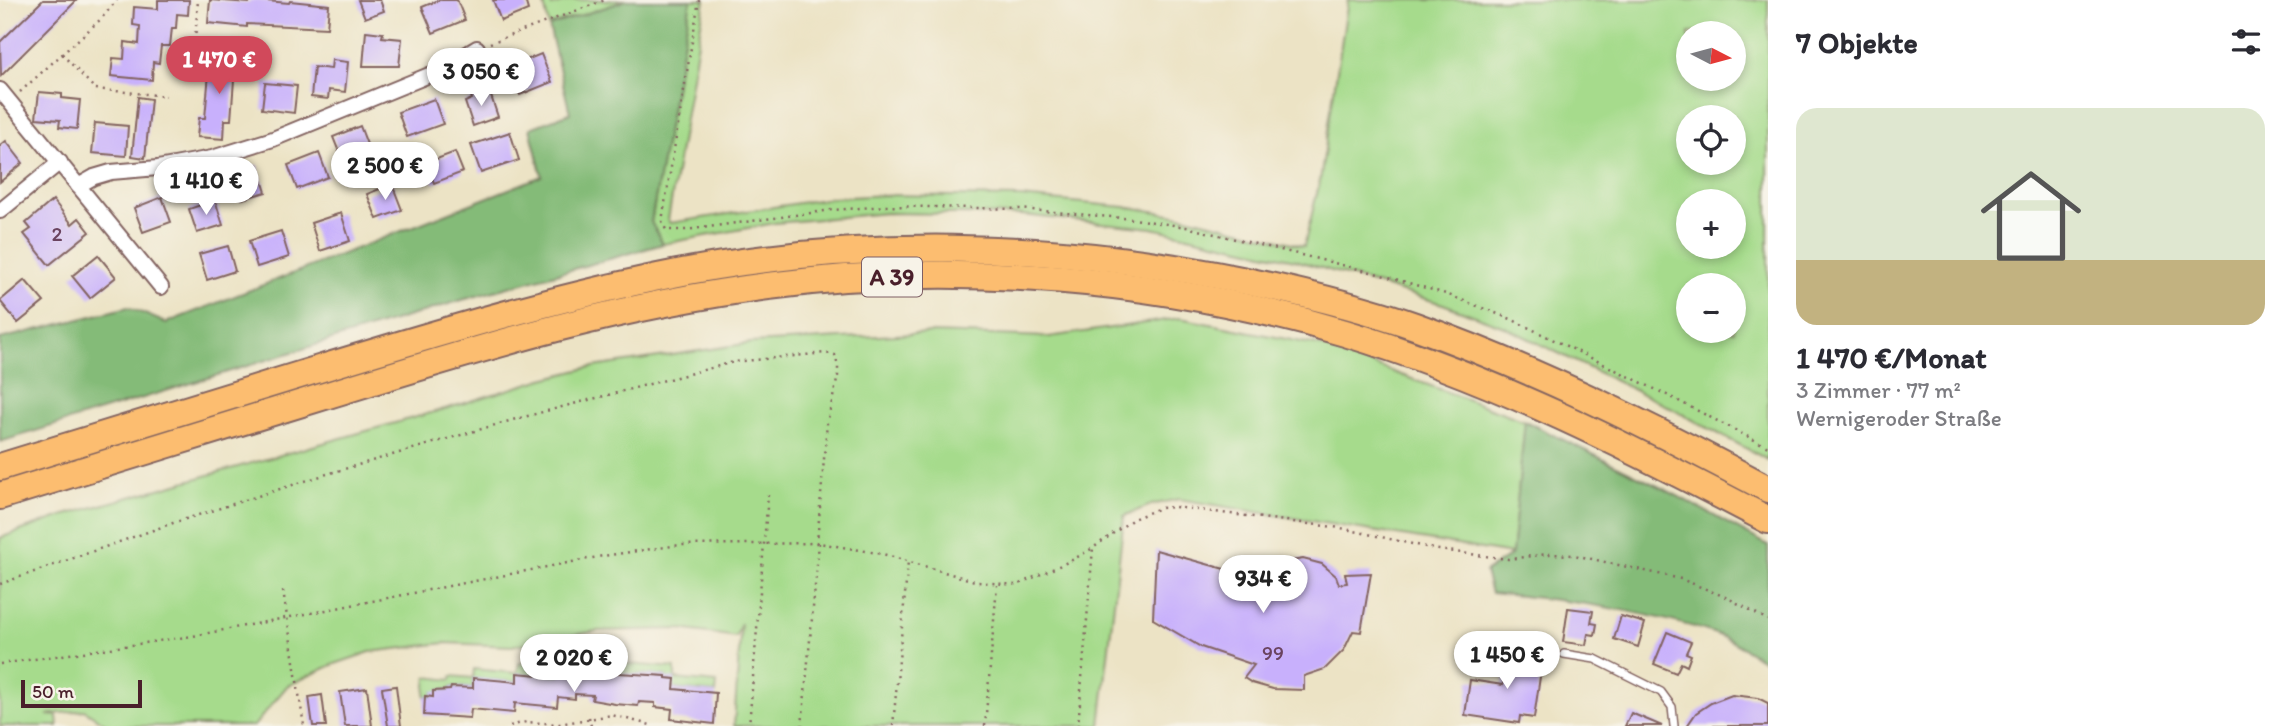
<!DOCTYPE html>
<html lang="de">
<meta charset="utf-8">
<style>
:root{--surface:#fff;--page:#f7f7f7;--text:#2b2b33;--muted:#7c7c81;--line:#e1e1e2;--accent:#d1495b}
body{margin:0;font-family:Itim,sans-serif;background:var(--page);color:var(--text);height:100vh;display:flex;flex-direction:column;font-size:26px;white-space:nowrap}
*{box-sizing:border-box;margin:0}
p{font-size:23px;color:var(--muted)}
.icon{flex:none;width:38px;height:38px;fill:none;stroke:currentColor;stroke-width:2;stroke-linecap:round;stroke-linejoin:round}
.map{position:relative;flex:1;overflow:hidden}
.drawer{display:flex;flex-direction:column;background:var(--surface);width:525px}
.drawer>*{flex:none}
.needle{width:46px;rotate:96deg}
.fabs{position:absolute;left:1676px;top:21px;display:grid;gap:14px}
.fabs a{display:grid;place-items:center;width:70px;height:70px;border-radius:50%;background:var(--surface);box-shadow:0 4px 10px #0003;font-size:35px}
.scale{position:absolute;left:21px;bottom:18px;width:121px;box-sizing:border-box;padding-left:7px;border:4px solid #4a1f2b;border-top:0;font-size:19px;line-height:24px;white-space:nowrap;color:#4a1f2b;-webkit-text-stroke:5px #f7f3e8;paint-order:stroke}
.price{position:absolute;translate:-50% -60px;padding:0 16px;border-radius:24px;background:#fff;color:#222;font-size:23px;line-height:46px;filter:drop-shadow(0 2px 4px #0008)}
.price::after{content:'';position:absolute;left:50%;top:42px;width:21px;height:16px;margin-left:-10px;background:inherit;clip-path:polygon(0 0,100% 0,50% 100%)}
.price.selected{background:var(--accent);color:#fff}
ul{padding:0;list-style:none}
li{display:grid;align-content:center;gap:14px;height:371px;padding:0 28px}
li+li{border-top:2px solid var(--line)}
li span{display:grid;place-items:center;height:217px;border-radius:21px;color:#555}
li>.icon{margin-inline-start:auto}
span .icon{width:126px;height:126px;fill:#fffc;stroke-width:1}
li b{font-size:30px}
h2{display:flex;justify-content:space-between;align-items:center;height:84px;padding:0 28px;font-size:30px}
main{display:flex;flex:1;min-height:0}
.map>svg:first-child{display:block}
</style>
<main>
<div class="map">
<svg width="1768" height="726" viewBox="0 0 1768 726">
<rect width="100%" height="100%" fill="#f7f3e8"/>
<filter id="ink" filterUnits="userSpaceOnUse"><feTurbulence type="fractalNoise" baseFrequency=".0143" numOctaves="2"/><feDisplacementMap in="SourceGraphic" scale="14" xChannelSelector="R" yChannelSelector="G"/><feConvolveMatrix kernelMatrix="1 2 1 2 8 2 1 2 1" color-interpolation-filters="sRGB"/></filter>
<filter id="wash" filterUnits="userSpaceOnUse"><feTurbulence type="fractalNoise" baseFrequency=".00686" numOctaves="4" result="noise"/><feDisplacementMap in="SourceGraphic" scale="28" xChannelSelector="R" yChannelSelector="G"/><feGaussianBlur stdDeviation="1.57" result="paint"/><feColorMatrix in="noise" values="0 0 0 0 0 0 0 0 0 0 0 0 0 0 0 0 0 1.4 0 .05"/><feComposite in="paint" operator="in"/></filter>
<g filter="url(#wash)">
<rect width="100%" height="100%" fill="#ece3c5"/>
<g fill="#a6db8c" stroke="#787d5c" stroke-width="2" fill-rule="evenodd">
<path d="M543,0H551L552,6L572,0H627L549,26Z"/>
<path d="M691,0H705L668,220L670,223L831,198L886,195L1020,197L1135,208L1187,217L1304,246L1320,181L1348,0H1768V460L1663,404L1507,328L1443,304L1295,260L1152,228L1021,215L887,213L775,223L663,244L651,223ZM1689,33H1734V79H1689ZM1689,117H1734V163H1689ZM1689,201H1734V247H1689ZM1689,285H1734V331H1689Z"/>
<path d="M1180,318L1326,347L1525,421L1512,554L1179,499L1151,505L1124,516L1100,726H734L741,623L736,637L680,629L597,631L511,646L445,643L370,652L332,665L287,686L254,726H109L84,710L47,715L57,716L58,726H0V538L62,516L445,409L543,379L587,368L751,343L932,333L1049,337Z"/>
<path d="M561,658L675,668V679L717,683L716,693L674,689L665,676L617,673L618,672L571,666L570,668L561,667L560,677L518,673L517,682L473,679V688L451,687L450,690H439L438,692H433V697L425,696L427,677L451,680L452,676L473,678L474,669L517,673L519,663L561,667Z"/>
</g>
<g fill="#84bb78" stroke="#676d52" stroke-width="2">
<path d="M627,0H691L651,222L663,244L462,300L0,442V339L128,307L166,323L542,176L530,128L570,113L549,26Z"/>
<path d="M1525,421L1672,493L1768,545V663C1751,654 1734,640 1716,634C1645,610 1565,600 1491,593L1485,572L1512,554Z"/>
</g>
<g id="blocks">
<g fill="#c8b0fc">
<path d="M43,0H77L1,76L0,42Z"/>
<path d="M158,0H189L188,15L177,14L176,28H172L170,46H161L159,63L153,62L152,80L111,76L113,58L124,59L125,42L139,44L140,26L133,25L134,7L158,9Z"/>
<path d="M210,0L249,3L250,0H254L289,3L290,1L329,5L327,28L247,24V27L208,23Z"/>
<path d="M358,0H380L384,11L365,18Z"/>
<path d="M439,0H457L465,20L433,33L422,7Z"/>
<path d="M493,0H525L528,10L501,21Z"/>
<path d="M366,31L383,33L382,37L402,39L399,66H363Z"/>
<path d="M211,51L236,53L231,120H225L224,139L197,137L199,118H205Z"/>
<path d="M541,54L552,82L520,95L509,67Z"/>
<path d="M332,60L348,62L345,92L329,90L328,99L311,97L314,67L331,69Z"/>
<path d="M265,83L297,86L294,113L262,109Z"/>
<path d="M489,90L498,117L473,126L465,102L472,99L471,96Z"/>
<path d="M39,92L62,94V98L80,100L77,129L59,127L60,120L36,118Z"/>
<path d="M138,97L151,99L145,158L132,156Z"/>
<path d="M434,99L443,124L407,137L398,112Z"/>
<path d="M95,123L128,126L126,156L92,153Z"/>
<path d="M360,126L371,155L355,161L352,153L341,157L333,137Z"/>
<path d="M510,132L519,160L481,173L471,145Z"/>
<path d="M6,141L23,163L0,182V146Z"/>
<path d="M455,152L463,172L434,183L426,163Z"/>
<path d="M319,153L328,177L297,189L288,165Z"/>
<path d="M257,165L266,192L242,199L235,175Z"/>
<path d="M392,184L402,210L377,219L367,194Z"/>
<path d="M162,197L171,222L143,232L134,208Z"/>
<path d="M53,200L72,224L79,218L90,232L49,265L24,234L31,229L26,223Z"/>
<path d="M215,200L223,225L197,233L189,209Z"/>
<path d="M341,213L350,241L320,251L311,223Z"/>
<path d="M281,231L289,257L257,267L249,241Z"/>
<path d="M228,246L235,271L207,280L199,254Z"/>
<path d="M98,255L116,277L90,298L72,276Z"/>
<path d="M25,280L44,302L18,323L0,301Z"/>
<path d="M1156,550L1246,575L1245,582L1255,583L1266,569L1270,573L1285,562L1303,559L1322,564L1336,576L1339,584L1347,583L1345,574L1371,573L1361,632L1353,631L1344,650L1325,669L1304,676V690L1273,689L1252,683L1244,678L1254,665L1201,647L1153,619Z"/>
<path d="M1568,608L1593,611L1591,623L1597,624L1595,635L1588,634L1586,645L1563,642Z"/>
<path d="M1621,616L1645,623L1638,647L1614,639Z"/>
<path d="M1667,632L1691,642L1686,653L1691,655L1687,666L1681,663L1676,673L1654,664Z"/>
<path d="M1509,645L1523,647L1522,660L1542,663L1534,718L1520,716L1519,723L1465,715L1470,680L1503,685Z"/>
<path d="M570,666L609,669L618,672L617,673L666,676V678L675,679L674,689L716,693L714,724L671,719L672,709L655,707V703L639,702L638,706L615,704L592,700L593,695L575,694V699L558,697L557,707L515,703L514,713L471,709L470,718L424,715L425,696L433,697V691L450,690L451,687L473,688V678L517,682V673L560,677L561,667L570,668Z"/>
<path d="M396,686L401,726H388L382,688Z"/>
<path d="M367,688L372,726H345L340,692Z"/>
<path d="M322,695L326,726H313L309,697Z"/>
<path d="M1732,695L1758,698L1768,703V726H1687L1696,713L1711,703Z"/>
<path d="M1631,713L1662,726H1625Z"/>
</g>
</g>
</g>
<g filter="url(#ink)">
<use href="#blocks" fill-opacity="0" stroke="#836461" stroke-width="2"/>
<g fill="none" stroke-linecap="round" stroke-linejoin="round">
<g stroke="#836461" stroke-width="10">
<path id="service" d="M1564,654L1595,659L1661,692L1672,707L1674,726"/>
</g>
<g stroke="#836461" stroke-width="18">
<g id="minor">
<path d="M0,90L161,287"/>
<path d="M78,186L94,177L111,172L158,168L212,158L273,139L439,71L477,48"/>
<path d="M0,211L60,162"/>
</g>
</g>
<g stroke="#836461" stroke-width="30">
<g id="motorway">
<path d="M0,467C106,435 212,402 319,369C431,335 543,301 658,277C851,236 1053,241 1246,281C1303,293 1361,307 1415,326C1538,370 1653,428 1768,489"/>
<path d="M0,496C118,460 236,423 354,387C490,345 626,304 768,286C956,261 1163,278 1345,333C1494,378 1631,448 1768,520"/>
</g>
</g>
<g stroke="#836461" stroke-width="2.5" stroke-dasharray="2 5" stroke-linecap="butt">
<path d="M699,0L662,221L666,230H686L832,210L887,206L1020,209L1134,219L1186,227L1375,273L1446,294L1511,319L1667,395L1768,447"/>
<path d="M195,40L198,0"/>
<path d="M490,43L605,0"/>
<path d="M62,54L95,89L166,96"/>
<path d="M20,92L101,19L117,0"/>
<path d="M0,584L173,523L327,474L516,419L734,362L825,353L835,355L838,366V376L827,423L817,543"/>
<path d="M283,591L304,726"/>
<path d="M0,664L193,636L603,556L680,545L819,543L883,554L978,582L1017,585L1072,560L1093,548L1133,519L1160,508L1175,507L1341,528L1439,550L1508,559L1548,554L1574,555L1681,579L1728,598L1768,620"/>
<path d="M589,717L591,726"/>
<path d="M510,726L526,722L559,724L612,715L654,726"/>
<path d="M749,726L768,495"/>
<path d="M802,726L819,543"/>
<path d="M893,726L908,561"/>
<path d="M985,726L997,585"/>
<path d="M1078,726L1093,548"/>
</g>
<use href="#service" stroke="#fff" stroke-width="7"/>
<use href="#minor" stroke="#fff" stroke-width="14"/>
<use href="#motorway" stroke="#fcbd6f" stroke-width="26"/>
</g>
</g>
<g text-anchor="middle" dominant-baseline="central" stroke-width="6" stroke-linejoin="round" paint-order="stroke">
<g font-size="21" fill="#6a435f">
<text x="57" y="233">2</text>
<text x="1273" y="652">99</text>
</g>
<rect fill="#f7f3e8" stroke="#7e5f64" stroke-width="2" x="862" y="257.5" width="60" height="39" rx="5"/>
<g font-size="23" font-weight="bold" fill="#4a1f2b">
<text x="892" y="277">A 39</text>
</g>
</g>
</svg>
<div class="fabs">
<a><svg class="needle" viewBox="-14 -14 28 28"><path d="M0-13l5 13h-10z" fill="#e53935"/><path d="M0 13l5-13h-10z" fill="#7c7c81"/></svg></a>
<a><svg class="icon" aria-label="locate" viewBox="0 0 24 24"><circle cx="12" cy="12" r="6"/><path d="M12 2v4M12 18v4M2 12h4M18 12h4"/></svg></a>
<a>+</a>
<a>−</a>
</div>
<div class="scale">50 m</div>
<b class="price selected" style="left:219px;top:96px">1 470 €</b>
<b class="price" style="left:481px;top:108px">3 050 €</b>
<b class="price" style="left:385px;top:202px">2 500 €</b>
<b class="price" style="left:206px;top:217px">1 410 €</b>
<b class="price" style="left:1263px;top:615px">934 €</b>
<b class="price" style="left:1507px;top:691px">1 450 €</b>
<b class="price" style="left:574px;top:694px">2 020 €</b>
</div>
<section class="drawer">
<h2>7 Objekte<svg class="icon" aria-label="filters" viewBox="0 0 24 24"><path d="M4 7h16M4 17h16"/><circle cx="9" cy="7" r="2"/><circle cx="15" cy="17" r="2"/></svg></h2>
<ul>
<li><span style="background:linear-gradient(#dfe7d0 70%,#c2b280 0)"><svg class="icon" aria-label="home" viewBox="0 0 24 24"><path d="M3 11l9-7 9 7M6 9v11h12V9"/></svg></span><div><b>1 470 €/Monat</b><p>3 Zimmer · 77 m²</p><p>Wernigeroder Straße</p></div></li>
</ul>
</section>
</main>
